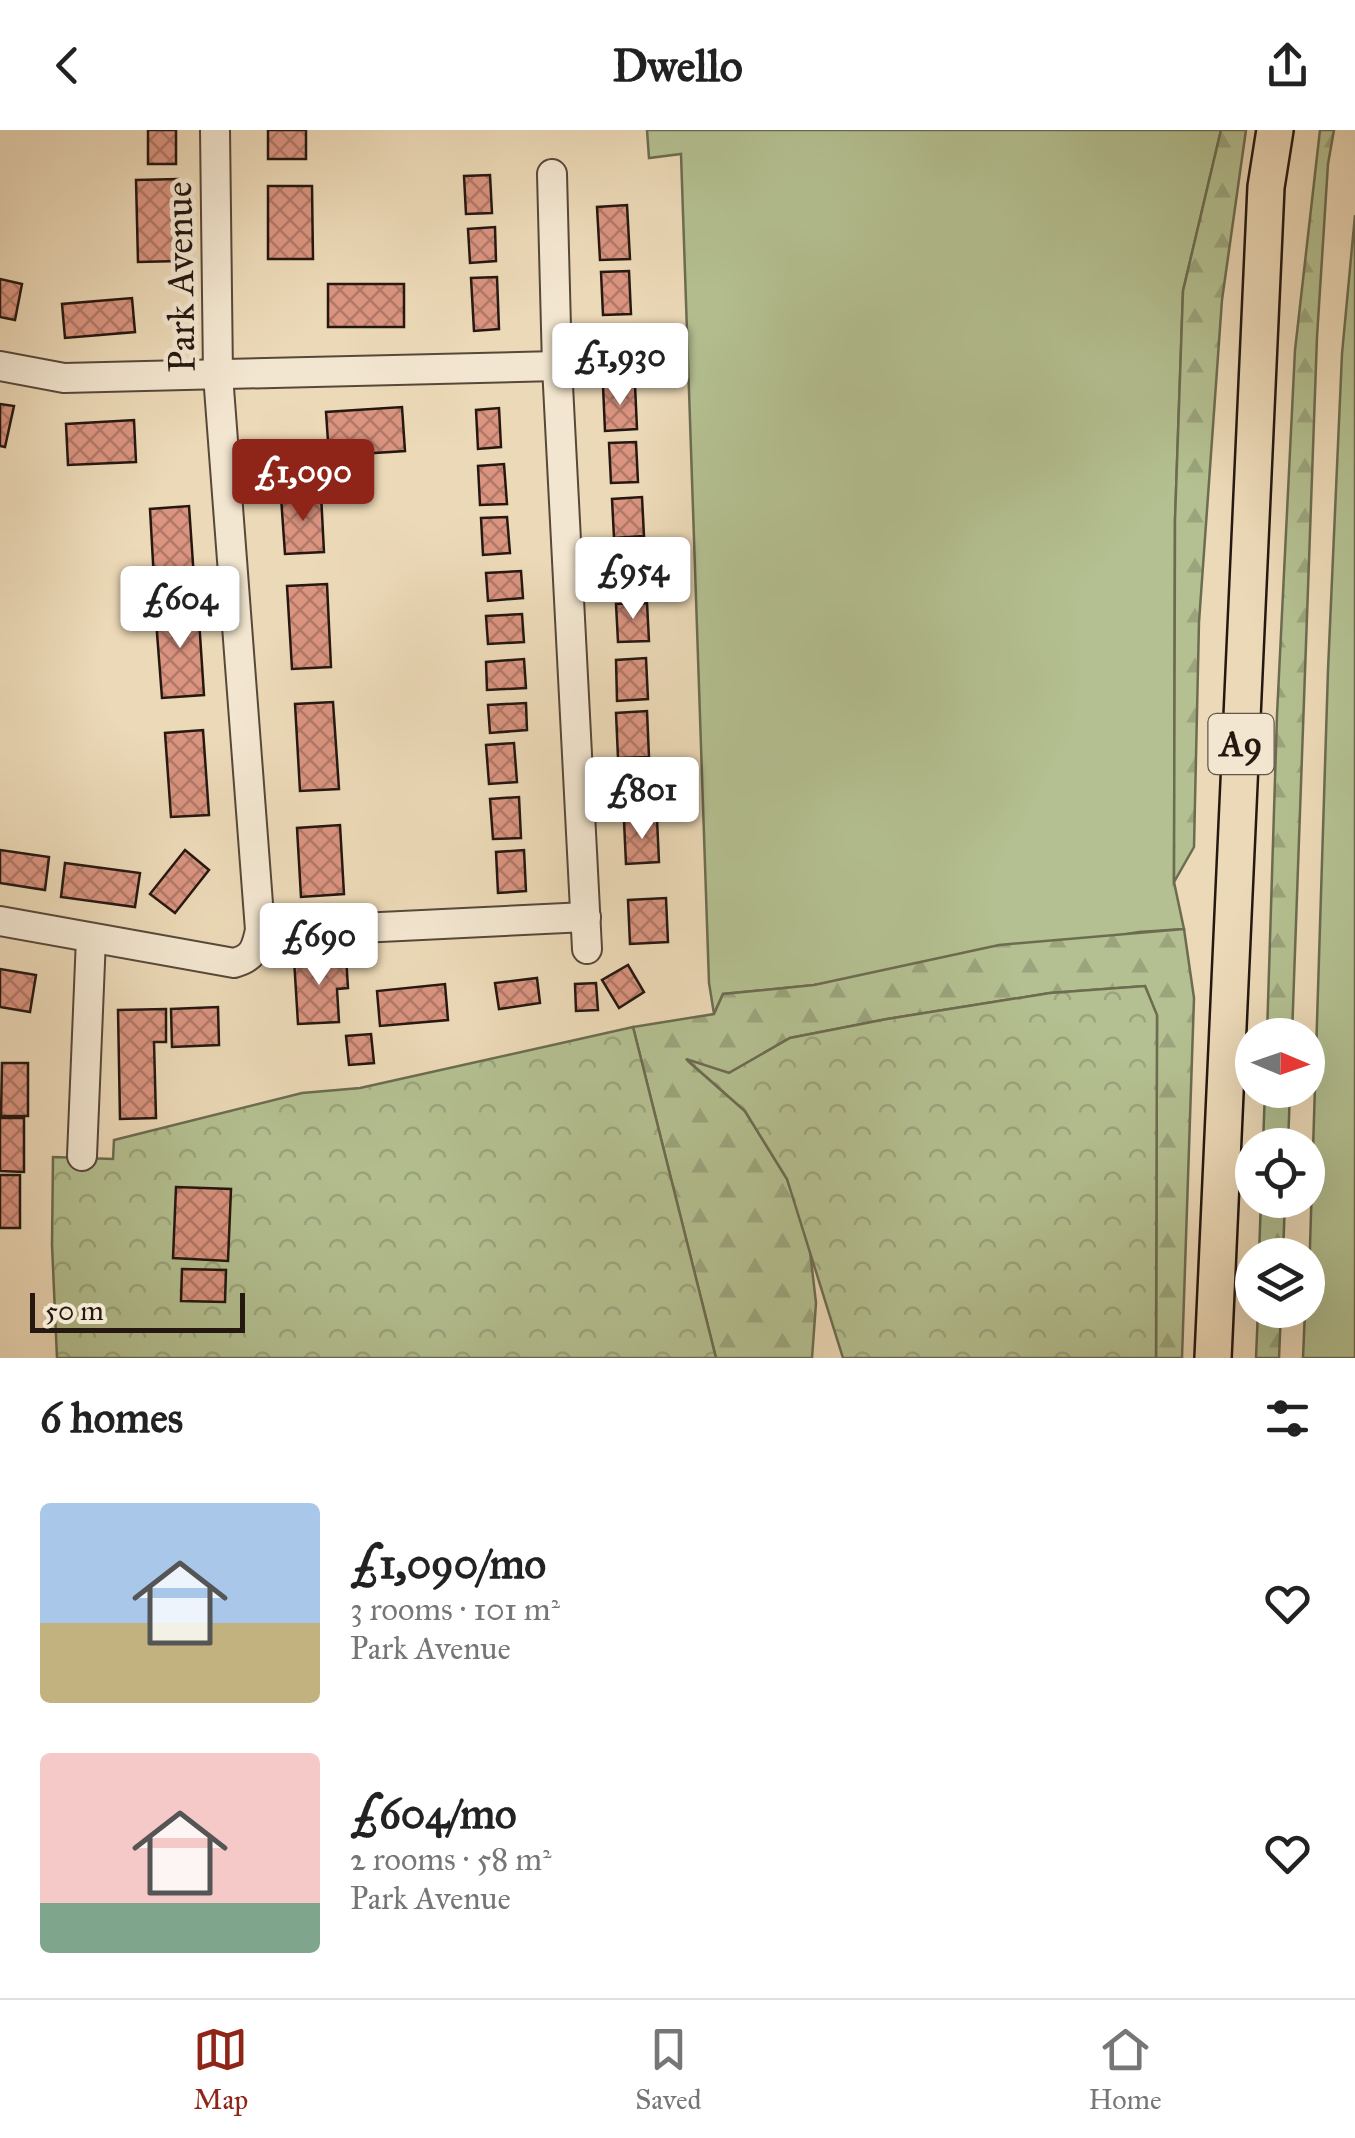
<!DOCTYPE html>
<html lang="en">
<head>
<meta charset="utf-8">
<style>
  :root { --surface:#fff; --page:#f2f2f2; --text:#222; --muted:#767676; --line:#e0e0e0; --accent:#8f2418 }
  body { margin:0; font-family:"IM FELL Great Primer",serif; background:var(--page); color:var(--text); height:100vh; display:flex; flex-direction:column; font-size:38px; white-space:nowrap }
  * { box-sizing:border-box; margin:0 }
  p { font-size:32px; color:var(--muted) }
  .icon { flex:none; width:55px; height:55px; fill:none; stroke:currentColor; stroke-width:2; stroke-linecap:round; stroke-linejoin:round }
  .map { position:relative; height:1228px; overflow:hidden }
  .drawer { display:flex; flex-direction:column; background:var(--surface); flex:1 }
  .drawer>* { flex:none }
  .needle { width:65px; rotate:92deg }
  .tools { position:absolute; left:1235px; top:888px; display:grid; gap:20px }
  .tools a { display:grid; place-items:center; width:90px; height:90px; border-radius:50%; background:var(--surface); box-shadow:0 10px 40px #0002; font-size:50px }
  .scale { position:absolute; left:30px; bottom:25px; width:215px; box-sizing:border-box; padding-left:10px; border:5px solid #251811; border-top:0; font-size:28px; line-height:35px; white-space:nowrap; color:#251811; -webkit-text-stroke:8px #f3e6d0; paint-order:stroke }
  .price { position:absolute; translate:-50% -85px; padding:0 22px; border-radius:10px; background:#fff; color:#222; font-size:32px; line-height:65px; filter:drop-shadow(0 2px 5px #0008) }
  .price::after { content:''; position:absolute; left:50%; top:60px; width:30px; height:22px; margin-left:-15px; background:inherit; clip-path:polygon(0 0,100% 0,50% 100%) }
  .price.on { background:var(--accent); color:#fff }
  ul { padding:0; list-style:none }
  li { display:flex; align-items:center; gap:30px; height:250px; padding:0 40px }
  li span { display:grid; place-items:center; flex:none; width:280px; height:200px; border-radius:10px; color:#555 }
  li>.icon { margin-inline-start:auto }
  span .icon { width:120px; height:120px; fill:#fffc; stroke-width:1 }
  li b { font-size:42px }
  h2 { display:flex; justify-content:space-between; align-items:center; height:120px; padding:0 40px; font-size:42px }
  header { display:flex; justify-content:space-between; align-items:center; height:130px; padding:0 40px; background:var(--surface); font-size:45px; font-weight:700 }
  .tab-bar { display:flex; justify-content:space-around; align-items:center; height:140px; border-top:2px solid var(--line); background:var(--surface); font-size:28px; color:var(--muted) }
  .tab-bar a { display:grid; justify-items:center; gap:5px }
  .tab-bar .on { color:var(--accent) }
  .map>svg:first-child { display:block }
</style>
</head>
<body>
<header><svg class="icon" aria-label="back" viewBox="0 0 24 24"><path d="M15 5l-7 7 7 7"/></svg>Dwello<svg class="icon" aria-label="share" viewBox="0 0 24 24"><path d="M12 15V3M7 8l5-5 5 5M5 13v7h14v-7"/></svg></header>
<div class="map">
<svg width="1355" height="1228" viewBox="0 0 1355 1228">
  <defs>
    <pattern id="forest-firs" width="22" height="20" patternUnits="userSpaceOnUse" patternTransform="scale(2.5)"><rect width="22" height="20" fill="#b4c091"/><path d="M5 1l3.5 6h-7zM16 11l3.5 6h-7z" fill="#9ba47c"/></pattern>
    <pattern id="park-crowns" width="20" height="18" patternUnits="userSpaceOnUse" patternTransform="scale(2.5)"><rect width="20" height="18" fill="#b4c091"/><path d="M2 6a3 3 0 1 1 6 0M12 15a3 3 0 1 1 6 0" fill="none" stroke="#9ba47c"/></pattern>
    <pattern id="building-cross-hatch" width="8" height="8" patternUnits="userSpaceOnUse" patternTransform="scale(2.5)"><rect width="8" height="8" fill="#da9480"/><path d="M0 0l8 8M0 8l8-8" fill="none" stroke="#b17867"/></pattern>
  </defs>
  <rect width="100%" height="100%" fill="#ecd9b7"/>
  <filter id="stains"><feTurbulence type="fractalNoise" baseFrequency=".002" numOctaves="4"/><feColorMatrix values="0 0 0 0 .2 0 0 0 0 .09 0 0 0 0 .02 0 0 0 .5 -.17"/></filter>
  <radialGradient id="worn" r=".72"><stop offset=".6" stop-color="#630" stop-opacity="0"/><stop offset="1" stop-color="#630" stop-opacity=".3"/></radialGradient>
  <g fill="#b4c091" stroke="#6c6c51" stroke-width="2.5">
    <path d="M647,0H1221L1183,161L1175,390L1174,752L1184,799L1139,802L814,855L723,864L714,884L709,853L681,24L649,28Z"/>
    <path d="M1355,85V1228H1303L1305,1180H1308L1328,540L1342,224Z"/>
  </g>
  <g fill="url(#forest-firs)" stroke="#6c6c51" stroke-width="2.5">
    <path d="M1221,0H1246L1222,170L1199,492L1194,717L1174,752L1175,390L1183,161Z"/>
    <path d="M1320,0H1334L1328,34L1317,207L1292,905H1267L1277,585L1295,220Z"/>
    <path d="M1184,799L1194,868L1182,1228H1156L1157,886L1145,856L1050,863L887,889L790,908L729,943L688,931L745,981L787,1049L809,1112L816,1173L812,1228H716L633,897L714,884L723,864L814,855L999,815Z"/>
    <path d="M1265,960H1290L1288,1015H1263Z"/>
    <path d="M1261,1070H1285L1283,1125H1259Z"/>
    <path d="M1258,1180H1281L1279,1228H1256Z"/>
  </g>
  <g fill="url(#park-crowns)" stroke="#6c6c51" stroke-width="2.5">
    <path d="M1145,856L1157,885L1156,1228H843L787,1049L745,981L686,929L729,943L790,908L887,889L1050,863Z"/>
    <path d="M633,897L716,1228H57L52,1115L53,1027L113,1029L114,1010L302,963L360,958Z"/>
  </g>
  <g fill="url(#building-cross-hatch)" stroke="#251811" stroke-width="2.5">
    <rect x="148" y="0" width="28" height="34"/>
    <rect x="268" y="0" width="38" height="29"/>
    <path d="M490,45L492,83L466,84L464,46Z"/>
    <path d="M178,49L180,131L138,132L136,50Z"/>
    <path d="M268,56H312L313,129H268Z"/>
    <path d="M627,75L630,129L600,130L597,77Z"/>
    <path d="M495,97L496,131L470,133L468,99Z"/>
    <path d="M629,141L631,184L603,185L601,142Z"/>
    <path d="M497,147L499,199L474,201L471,148Z"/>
    <path d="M0,149L22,154L15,190L0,187Z"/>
    <rect x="328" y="154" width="76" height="43"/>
    <path d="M132,168L135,202L65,208L62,174Z"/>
    <path d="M630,198L632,239L603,241L601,199Z"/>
    <path d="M635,255L637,299L605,301L603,256Z"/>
    <path d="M0,274L14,276L5,317L0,316Z"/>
    <path d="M402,277L405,321L329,326L326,282Z"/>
    <path d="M499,278L501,317L478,319L476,280Z"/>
    <path d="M134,290L136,332L68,335L66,294Z"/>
    <path d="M636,312L638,352L611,353L609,313Z"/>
    <path d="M504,334L507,374L480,375L478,336Z"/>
    <path d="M321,364L324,422L285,424L281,367Z"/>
    <path d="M642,367L644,406L614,408L612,369Z"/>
    <path d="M189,376L194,448L154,450L150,379Z"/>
    <path d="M507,387L510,423L483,425L481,388Z"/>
    <path d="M645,421L647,461L616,463L615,422Z"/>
    <path d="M521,441L523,468L488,471L486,443Z"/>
    <path d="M327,454L331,537L292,539L287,456Z"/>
    <path d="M647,473L649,511L618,512L616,474Z"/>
    <path d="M198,475L204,565L162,568L155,477Z"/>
    <path d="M522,484L524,512L488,514L486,486Z"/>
    <path d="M646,528L648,569L617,571L616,530Z"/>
    <path d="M524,529L526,558L487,560L486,532Z"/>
    <path d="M333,572L339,659L300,661L295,574Z"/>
    <path d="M526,573L527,600L490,603L488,575Z"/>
    <path d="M647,581L649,627L618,628L616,583Z"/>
    <path d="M203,600L209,685L171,687L165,603Z"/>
    <path d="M514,613L517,652L489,654L486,615Z"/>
    <path d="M652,640L654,677L625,679L623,642Z"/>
    <path d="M519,667L521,708L493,709L490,669Z"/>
    <path d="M657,689L659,732L626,734L624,691Z"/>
    <path d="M340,695L344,764L301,767L297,698Z"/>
    <path d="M0,720L49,727L45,760L0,753Z"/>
    <path d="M185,720L209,740L175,783L150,764Z"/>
    <path d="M524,720L526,761L498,763L496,722Z"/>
    <path d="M65,733L140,743L135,777L61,767Z"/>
    <path d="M666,768L668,812L630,814L628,770Z"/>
    <path d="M346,826L348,858L337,859L339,892L298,894L294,829Z"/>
    <path d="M628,835L644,862L619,878L602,850Z"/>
    <path d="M0,839L36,845L30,882L0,877Z"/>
    <path d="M537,848L540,873L499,879L495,853Z"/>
    <path d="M596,853L598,880L576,881L575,854Z"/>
    <path d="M445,854L448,890L380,896L377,861Z"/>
    <path d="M218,877L219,915L172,917L171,879Z"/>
    <path d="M166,879V912H154L156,988L120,989L118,880Z"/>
    <path d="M371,904L374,933L349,935L346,906Z"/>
    <path d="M2,933H28V986H1Z"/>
    <path d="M0,988H24V1042L0,1041Z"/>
    <rect x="0" y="1045" width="20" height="53"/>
    <path d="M176,1057L231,1059L228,1131L173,1128Z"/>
    <path d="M182,1139L226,1140L225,1172L181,1171Z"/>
  </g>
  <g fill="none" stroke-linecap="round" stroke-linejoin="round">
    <g stroke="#57483a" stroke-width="32">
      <g id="minor">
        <path d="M552,44L557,236L587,819"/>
        <path d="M0,236L64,248L557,236"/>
        <path d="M0,791L234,833C253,828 256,819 260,800L218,245L215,0"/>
        <path d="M360,798L586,787"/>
        <path d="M82,1026L91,808"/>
      </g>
    </g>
    <g stroke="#251811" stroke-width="40">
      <path id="major" d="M1213,1228L1266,57L1275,0"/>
    </g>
    <use href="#minor" stroke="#f3e6d0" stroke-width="28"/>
    <use href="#major" stroke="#ecd9b7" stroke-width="35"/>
  </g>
  <g text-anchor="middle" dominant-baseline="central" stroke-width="9" stroke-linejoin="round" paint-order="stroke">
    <rect fill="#f3e6d0" stroke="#63564a" stroke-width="2.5" x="1208.5" y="584" width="65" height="60" rx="8"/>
    <g font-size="35" font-weight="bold" fill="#251811">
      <text x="1241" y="614">A9</text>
    </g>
    <g font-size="38" fill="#251811" stroke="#f3e6d0">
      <text transform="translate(180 147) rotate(-91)">Park Avenue</text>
    </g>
  </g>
  <rect width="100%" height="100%" filter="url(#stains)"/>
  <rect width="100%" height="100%" fill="url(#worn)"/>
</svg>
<div class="tools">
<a><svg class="needle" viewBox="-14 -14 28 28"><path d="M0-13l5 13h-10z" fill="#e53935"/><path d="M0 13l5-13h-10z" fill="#767676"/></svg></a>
<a><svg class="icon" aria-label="locate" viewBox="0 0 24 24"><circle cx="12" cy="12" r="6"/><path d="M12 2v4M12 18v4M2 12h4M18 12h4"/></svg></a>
<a><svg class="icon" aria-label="layers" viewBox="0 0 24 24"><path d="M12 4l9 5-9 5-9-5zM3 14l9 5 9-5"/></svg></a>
</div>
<div class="scale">50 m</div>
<b class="price" style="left:620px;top:278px">£1,930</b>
<b class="price on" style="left:303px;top:394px">£1,090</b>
<b class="price" style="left:633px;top:492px">£954</b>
<b class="price" style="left:180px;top:521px">£604</b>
<b class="price" style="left:642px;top:712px">£801</b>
<b class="price" style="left:319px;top:858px">£690</b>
</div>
<section class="drawer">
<h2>6 homes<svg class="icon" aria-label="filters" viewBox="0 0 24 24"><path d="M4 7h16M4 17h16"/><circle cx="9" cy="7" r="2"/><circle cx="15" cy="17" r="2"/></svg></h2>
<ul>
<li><span style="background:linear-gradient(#a9c7e8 60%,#c2b280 0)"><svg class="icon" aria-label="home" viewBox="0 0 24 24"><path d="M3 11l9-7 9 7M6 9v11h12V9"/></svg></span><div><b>£1,090/mo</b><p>3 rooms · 101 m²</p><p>Park Avenue</p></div><svg class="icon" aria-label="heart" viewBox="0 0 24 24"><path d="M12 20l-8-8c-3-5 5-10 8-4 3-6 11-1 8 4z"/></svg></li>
<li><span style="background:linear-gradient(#f6c9c9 75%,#7fa58c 0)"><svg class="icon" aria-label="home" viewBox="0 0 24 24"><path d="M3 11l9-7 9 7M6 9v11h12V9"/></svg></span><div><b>£604/mo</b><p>2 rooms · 58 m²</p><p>Park Avenue</p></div><svg class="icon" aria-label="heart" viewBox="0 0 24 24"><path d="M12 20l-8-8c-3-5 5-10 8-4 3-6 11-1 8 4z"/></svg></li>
</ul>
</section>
<nav class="tab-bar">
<a class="on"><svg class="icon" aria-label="map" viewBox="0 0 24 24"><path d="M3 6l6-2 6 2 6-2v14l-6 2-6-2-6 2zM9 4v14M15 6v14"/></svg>Map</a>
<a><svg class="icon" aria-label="saved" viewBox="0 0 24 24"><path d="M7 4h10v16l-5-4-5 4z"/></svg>Saved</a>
<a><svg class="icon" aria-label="home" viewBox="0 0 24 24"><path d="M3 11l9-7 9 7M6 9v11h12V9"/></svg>Home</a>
</nav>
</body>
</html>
